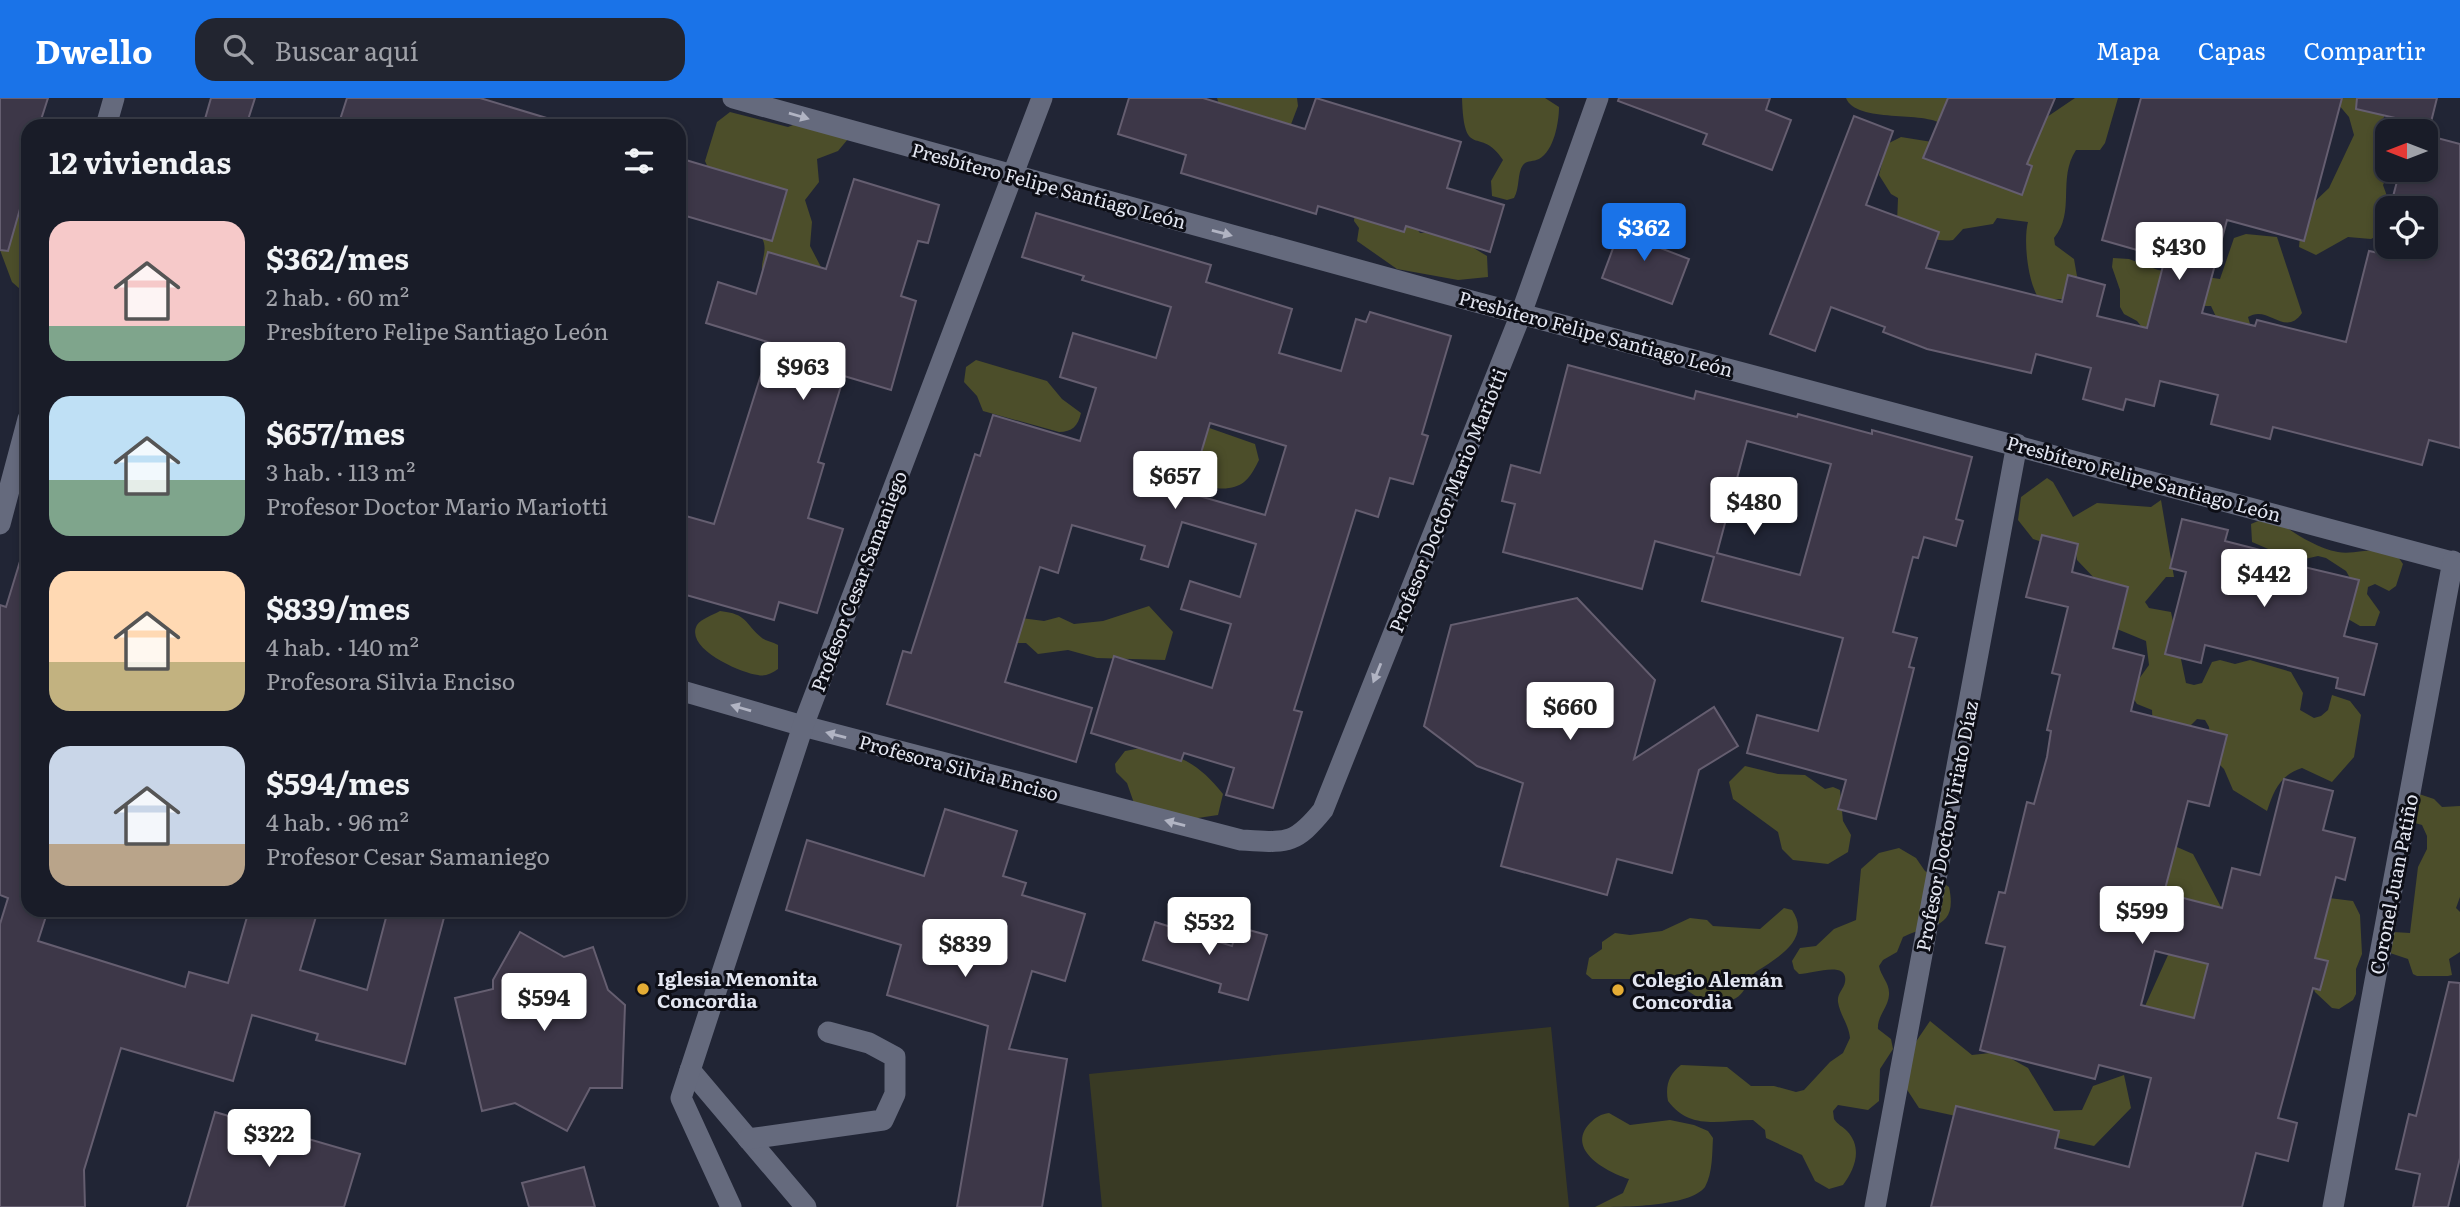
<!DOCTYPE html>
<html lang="es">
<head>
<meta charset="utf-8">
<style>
  :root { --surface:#191c28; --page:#222530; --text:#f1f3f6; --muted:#9fa1a8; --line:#373a45; --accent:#1a73e8 }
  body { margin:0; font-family:Literata,serif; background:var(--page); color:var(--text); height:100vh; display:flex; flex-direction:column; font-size:26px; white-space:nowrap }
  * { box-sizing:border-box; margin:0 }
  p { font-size:23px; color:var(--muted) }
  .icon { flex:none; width:38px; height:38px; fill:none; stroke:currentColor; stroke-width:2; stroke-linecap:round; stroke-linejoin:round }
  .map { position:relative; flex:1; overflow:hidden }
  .details { position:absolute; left:21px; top:21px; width:665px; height:798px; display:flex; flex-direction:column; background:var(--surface); border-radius:21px; box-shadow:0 4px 10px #0003,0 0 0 2px var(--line) }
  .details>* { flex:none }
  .needle { width:46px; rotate:270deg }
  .controls { position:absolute; left:2375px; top:21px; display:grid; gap:14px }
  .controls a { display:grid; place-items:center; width:63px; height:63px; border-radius:14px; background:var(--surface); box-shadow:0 4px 10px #0003,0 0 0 2px var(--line); font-size:35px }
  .price { position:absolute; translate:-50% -60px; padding:0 16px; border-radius:7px; background:#fff; color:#222; font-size:23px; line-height:46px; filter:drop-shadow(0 2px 4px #0008) }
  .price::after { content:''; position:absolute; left:50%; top:42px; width:21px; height:16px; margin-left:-10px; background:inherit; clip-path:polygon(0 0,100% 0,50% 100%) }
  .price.on { background:var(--accent); color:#fff }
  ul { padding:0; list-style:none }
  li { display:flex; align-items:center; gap:21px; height:175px; padding:0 28px }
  li span { display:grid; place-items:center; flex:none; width:196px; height:140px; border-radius:21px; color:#555 }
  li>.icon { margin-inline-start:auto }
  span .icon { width:84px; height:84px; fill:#fffc; stroke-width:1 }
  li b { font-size:30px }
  h2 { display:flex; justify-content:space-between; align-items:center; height:84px; padding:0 28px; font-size:30px }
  header { display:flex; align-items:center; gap:42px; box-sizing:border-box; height:98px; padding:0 35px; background:var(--accent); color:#fff }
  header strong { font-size:33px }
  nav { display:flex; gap:38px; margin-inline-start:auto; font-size:24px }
  .search { width:490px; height:63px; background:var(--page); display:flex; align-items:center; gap:18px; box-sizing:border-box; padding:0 24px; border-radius:21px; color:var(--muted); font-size:26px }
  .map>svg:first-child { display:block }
</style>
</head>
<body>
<header>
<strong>Dwello</strong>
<div class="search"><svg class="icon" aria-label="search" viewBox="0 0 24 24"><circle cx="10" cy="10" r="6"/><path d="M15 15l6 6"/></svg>Buscar aquí</div>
<nav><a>Mapa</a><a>Capas</a><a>Compartir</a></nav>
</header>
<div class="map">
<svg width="2460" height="1109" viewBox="0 0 2460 1109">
  <rect width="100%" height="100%" fill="#212535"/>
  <path fill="#393a24" d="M1551,929L1569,1109H1102L1089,976Z"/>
  <g fill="#4c4e2a">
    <path d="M1217,0H1297L1298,8L1290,29L1220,9Z"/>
    <path d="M1462,0H1545L1559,9C1559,24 1554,53 1539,61C1533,64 1527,62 1523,67C1517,75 1520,90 1514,100L1507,102L1492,98L1491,83L1503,62C1480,26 1464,65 1462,0Z"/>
    <path d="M1846,0H1966L2044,21L2075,0H2118L2105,45L2100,52H2076C2057,81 2076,114 2054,140L2055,147L2074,161L2078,184L2063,201L2040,202C2028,187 2023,143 2028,124L1997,120L1993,126L1963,131L1953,142C1932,145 1916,134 1897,125L1898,100L1891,96L1879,77L1887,46L1901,39L1932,44L1943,27C1925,12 1856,26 1846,0Z"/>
    <path d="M2338,0H2390L2383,22L2387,33V72H2390L2383,87L2388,101L2377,138L2371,141L2348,139L2316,157L2299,149L2301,127L2309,109L2329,90L2354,37L2349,19L2338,6Z"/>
    <path d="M730,14L788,29L806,22L848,41L838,53L817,61L819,84L805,102L812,124L810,148L821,169L817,185L765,182C756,166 770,155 762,140C748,112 717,93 705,63L717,24Z"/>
    <path d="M24,93L28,94V198L12,184L0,152Z"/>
    <path d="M1355,112L1417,131L1420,135L1447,134L1487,158L1488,179L1458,182L1397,171L1357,143L1359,130L1354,123Z"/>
    <path d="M2246,136L2277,139L2302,215C2285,240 2268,206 2248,219L2250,226L2257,230L2218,223L2211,208H2203L2157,248L2137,223L2124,216L2120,209V192L2112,169L2113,160L2129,161L2158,172L2220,181L2234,140Z"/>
    <path d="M976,262L1047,283L1062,301L1081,315C1078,328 1072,334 1059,334L983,313L977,298L964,284L966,269Z"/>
    <path d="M1178,319L1255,346L1259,362C1252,376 1246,388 1229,390C1190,396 1185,348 1178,319Z"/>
    <path d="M2047,380L2053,384L2073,419L2097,405L2151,409L2161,402L2174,479H2166L2145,504L2149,510L2171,514L2186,585L2194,587L2202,585L2212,564L2220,562L2235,566L2250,562L2291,574L2303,595L2300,612L2314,620L2321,618L2328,612L2332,597L2350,603L2361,617L2354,659L2332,684L2302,670C2280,677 2274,692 2267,713L2233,692L2224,671L2212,659L2209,629L2205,622L2197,621L2186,632L2153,636L2152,612L2137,606L2133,600L2136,585L2149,567L2146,543L2117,531L2098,484L2077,462L2076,455L2033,441L2018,422L2021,399Z"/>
    <path d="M2270,418C2290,432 2313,449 2338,454C2360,458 2389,441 2403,466L2396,488L2389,493L2375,486L2368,489L2367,496L2380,514L2375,528H2360L2348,521L2350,480L2346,473L2326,460L2318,458L2296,463L2252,444L2251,426Z"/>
    <path d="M1149,508L1173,534L1165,562L1097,560L1068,552L1038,556L1026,545H989L1021,520L1044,523L1059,519L1074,526L1103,523Z"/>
    <path d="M720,513C748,516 744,525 762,540C766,543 773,544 778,547V571C772,575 765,579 758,577C742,575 684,551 697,527C701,521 713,517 720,513Z"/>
    <path d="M1141,650C1180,656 1198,665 1223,696L1218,717L1191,721L1135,708L1127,685L1116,674L1115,666L1125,653Z"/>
    <path d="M1745,668L1778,676L1805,677L1825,691L1833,689L1840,692L1843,723L1851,737L1848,754L1828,766L1793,762L1782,751L1778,734L1733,701L1729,684Z"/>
    <path d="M2419,696L2434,701L2442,709L2460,708V799L2456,810L2460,814V854L2449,861L2452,877L2448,878H2417L2413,876L2408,861L2390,855L2393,834L2410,835L2418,769L2427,751V738L2422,727L2415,725Z"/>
    <path d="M2170,746L2193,756L2222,811L2211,914L2173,927L2145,908L2173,846L2154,778Z"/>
    <path d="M1899,750L1916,760L1925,773L1949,789C1959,834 1926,826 1903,839L1897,854L1883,862L1879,868C1881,879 1890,885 1889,897C1888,910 1877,918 1878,931L1891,941L1893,951L1880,971L1879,1003L1868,1012L1838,1007L1833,1013L1834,1021C1838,1027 1842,1028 1847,1033C1863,1050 1855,1071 1843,1087L1829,1091L1815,1083L1802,1057L1766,1040L1765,1032L1753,1022C1721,1022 1690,1033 1668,1003C1665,988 1669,976 1681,967L1727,969L1751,988H1774L1796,994L1804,992L1830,964L1843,955L1850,940C1849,927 1840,917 1838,904C1837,895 1844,891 1845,884C1849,861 1809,877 1799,876L1794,871L1792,863L1800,850L1816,848L1834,831L1856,822L1861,771L1879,755Z"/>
    <path d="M2329,800L2353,803L2360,817L2362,856L2356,871V896L2353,902L2339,911L2332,910L2315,894L2312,886L2317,852L2313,837Z"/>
    <path d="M1784,810L1792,812C1812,841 1777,860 1757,873C1744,881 1749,905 1717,904C1695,904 1687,888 1669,882L1646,888L1631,881H1592L1586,876L1589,860L1602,851V844L1615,835L1630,837L1662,833L1690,820L1707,822L1713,828L1760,831Z"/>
    <path d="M1930,923L1972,957L1999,954L2028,970L2054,1013L2082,1012L2093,988L2124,977L2131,1010L2094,1048L1919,1010L1904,987L1915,945Z"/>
    <path d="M1609,1015L1630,1027L1670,1022L1694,1027L1708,1033L1713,1040C1712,1055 1713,1074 1705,1089C1690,1109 1622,1109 1595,1109L1623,1095L1629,1081C1609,1075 1564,1052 1590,1025C1596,1019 1601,1016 1609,1015Z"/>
  </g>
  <g fill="#3d3748" stroke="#655e70" stroke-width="2" fill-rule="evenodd">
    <path d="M0,0H48L39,28H28V83L8,153L0,152Z"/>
    <path d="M211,0H255L246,28H203Z"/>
    <path d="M347,0H480L550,21L549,28H338Z"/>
    <path d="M1129,0H1203L1305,31L1316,0L1461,44L1447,90L1504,107L1490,154L1406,128L1404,134L1318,108L1316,116L1181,75L1186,57L1118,36Z"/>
    <path d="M1619,0H1770L1766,12L1791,22L1772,72L1703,46L1707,36L1618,3Z"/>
    <path d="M1948,0H2055L2027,66L2032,68L2022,97L1923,60Z"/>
    <path d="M2141,0H2342L2304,143L2227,122L2202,215L2255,228L2257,222L2346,244L2369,153L2379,155L2387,123V149H2426V110H2390L2400,72H2426V37L2460,46V350L2429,342L2422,367L2273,329L2270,341L2211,326L2218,297L2160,283L2154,308L2126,301L2123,312L2083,301L2091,270L2036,256L2031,275L1927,251L1883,234L1885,229L1831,209L1815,253L1770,236L1854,18L1893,33L1866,107L1939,134L1926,170L2062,204L2068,177L2105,187L2097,218L2147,230L2165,160L2102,142Z"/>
    <path d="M2357,0H2437L2430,28L2356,11Z"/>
    <path d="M679,60L787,92L772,143L679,116Z"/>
    <path d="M854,81L939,107L928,145L918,143L901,198L916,203L891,292L844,278L818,364L824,366L808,420L843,431L817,515L779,504L774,522L679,495V416L714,426L771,245L706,225L718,184L756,196L768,154L826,171Z"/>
    <path d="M1036,115L1211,167L1206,184L1292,211L1279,255L1341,273L1356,221L1366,224L1370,214L1451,238L1422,336L1428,338L1413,386L1390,380L1378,419L1356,412L1294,612L1302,614L1273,710L1226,697L1234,670L1184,655L1181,663L1091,635L1114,558L1212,590L1231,526L1181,511L1190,483L1240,499L1256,446L1182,424L1168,469L1141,461L1145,448L1072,427L1058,475L1040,469L1005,584L1092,610L1076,664L887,606L903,553L911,555L975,356L980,358L993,317L1080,343L1096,290L1060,279L1073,235L1156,260L1171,209L1082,182L1084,178L1022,159ZM1210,325L1286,348L1265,417L1189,395Z"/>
    <path d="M1625,118L1653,128L1647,145L1689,161L1672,206L1602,180Z"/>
    <path d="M1568,267L1694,301L1696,293L1797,319L1798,316L1872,336V332L1972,359L1956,421L1963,423L1956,448L1924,439L1918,460L1913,459L1893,534L1917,540L1909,569L1914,570L1876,721L1838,711L1846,682L1747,655L1757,617L1818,633L1843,540L1702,503L1714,459L1655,443L1642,491L1503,454L1515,406L1502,403L1511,367L1540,375ZM1747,343L1831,366L1800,477L1717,455Z"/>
    <path d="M2182,421L2228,432L2225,443L2288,459L2287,465L2359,482L2344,538L2377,546L2364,597L2336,590L2338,580L2205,547L2201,565L2165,556L2186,474L2170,470Z"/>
    <path d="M2042,437L2078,446L2072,474L2128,489L2113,550L2144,558L2131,613L2227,637L2209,708L2188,703L2164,795L2222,810L2232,770L2260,777L2284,681L2333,693L2323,732L2355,740L2345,782L2336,779L2315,860L2328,863L2320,892L2313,890L2278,1020L2297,1025L2288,1063L2256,1055L2242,1109H1931L1956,1008L2059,1033L2055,1050L2129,1069L2151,980L2099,967L2095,981L1980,952L2005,849L1986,845L1999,794L2005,795L2027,704L2034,706L2047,659L2051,633L2047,632L2060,577L2052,575L2068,509L2026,499ZM2155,853L2208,866L2194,920L2141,907Z"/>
    <path d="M21,460L28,461V812H48L38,843L185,889L189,874L228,885L249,812H318L300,872L367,892L388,812H446L405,966L316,942L318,936L252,917L233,983L121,950L84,1072L85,1109H0V826L8,800L0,797V507L6,509Z"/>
    <path d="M1577,500L1655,582L1634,661L1714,609L1738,648L1699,672L1672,775L1617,761L1607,797L1501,768L1523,685L1477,668L1424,628L1451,527Z"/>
    <path d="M945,711L1017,733L1003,778L1026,785L1022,797L1085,816L1065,883L1032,873L1009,951L1067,961L1042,1109H957L988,928L887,897L901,847L786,812L807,742L924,778Z"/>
    <path d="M1155,824L1232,848L1238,829L1267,837L1248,902L1219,894L1221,886L1143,862Z"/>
    <path d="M520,834L564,859L593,849L608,892L625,907L622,990H590L567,1033L515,1005L482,1013L455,900L493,891V882Z"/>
    <path d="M2449,884L2460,885V1060L2448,1109H2413L2420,1076L2396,1071L2409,1016L2416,1018Z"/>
    <path d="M215,1014L360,1056L344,1109H187Z"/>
    <path d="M584,1069L595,1109H529L522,1085Z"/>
  </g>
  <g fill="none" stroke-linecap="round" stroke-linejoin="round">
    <g stroke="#656a7d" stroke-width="21">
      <path d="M733,0L1472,203L2460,466"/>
      <path d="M106,28L114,0"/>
      <path d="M0,426L28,321"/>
      <path d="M679,592L803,628L1241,742C1285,744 1293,749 1323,712L1521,216L1598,0"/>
      <path d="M690,972L806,1109"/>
      <path d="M748,1041L883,1022L895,996V959L869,945L828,934"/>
      <path d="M731,1109L681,1000L803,628L1042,0"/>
      <path d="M1875,1109L2017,346"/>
      <path d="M2333,1109L2453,463"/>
    </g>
  </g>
  <defs><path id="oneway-solid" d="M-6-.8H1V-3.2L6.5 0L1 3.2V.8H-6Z" transform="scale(1.75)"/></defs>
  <g fill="#b1b4c3">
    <use href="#oneway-solid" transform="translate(799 18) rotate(16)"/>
    <use href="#oneway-solid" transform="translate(1222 135) rotate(15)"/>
    <use href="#oneway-solid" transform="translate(1377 575) rotate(112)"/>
    <use href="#oneway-solid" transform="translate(741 610) rotate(-164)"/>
    <use href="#oneway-solid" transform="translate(836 637) rotate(-165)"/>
    <use href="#oneway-solid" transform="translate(1175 725) rotate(-165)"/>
  </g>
  <g fill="#e5ad35" stroke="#0d0e16" stroke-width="2.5">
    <circle cx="643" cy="891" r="7"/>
    <circle cx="1618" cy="892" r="7"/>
  </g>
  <g text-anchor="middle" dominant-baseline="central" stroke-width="6" stroke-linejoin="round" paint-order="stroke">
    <g font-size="19" fill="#e3e6f1" stroke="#0d0e16">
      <text transform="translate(1049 87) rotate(15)">Presbítero Felipe Santiago León</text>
      <text transform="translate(1596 235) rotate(15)">Presbítero Felipe Santiago León</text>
      <text transform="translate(2144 380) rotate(15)">Presbítero Felipe Santiago León</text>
      <text transform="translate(1447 402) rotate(-68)">Profesor Doctor Mario Mariotti</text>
      <text transform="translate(858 483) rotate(-69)">Profesor Cesar Samaniego</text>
      <text transform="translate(959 669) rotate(15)">Profesora Silvia Enciso</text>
      <text transform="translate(1946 728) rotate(-79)">Profesor Doctor Viriato Díaz</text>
      <text transform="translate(2393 786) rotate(-79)">Coronel Juan Patiño</text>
    </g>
    <g font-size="19" font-weight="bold" fill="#e3e6f1" stroke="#0d0e16" text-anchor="start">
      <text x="657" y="880">Iglesia Menonita<tspan x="657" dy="22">Concordia</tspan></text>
      <text x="1632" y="881">Colegio Alemán<tspan x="1632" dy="22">Concordia</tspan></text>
    </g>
  </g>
</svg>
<div class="controls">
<a><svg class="needle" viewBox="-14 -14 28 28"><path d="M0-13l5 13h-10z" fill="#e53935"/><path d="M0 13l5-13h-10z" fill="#9fa1a8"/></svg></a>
<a><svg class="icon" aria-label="locate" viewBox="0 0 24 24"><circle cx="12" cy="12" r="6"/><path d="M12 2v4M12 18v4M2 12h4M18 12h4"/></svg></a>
</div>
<b class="price on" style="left:1644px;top:165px">$362</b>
<b class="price" style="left:2179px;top:184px">$430</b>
<b class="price" style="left:803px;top:304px">$963</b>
<b class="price" style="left:1175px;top:413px">$657</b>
<b class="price" style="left:1754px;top:439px">$480</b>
<b class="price" style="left:2264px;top:511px">$442</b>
<b class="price" style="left:1570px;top:644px">$660</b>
<b class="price" style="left:2142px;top:848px">$599</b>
<b class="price" style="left:1209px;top:859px">$532</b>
<b class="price" style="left:965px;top:881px">$839</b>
<b class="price" style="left:544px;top:935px">$594</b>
<b class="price" style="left:269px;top:1071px">$322</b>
<section class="details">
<h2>12 viviendas<svg class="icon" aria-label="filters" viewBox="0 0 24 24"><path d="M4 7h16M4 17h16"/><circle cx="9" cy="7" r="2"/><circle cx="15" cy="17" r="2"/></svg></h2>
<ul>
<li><span style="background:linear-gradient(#f6c9c9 75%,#7fa58c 0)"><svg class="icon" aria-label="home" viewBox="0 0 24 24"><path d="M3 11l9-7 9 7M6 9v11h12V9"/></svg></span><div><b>$362/mes</b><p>2 hab. · 60 m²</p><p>Presbítero Felipe Santiago León</p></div></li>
<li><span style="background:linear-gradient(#bfe0f5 60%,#7fa58c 0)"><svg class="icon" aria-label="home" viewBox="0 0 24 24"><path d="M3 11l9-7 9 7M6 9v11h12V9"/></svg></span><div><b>$657/mes</b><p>3 hab. · 113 m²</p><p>Profesor Doctor Mario Mariotti</p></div></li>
<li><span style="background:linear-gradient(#ffd9b3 65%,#c2b280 0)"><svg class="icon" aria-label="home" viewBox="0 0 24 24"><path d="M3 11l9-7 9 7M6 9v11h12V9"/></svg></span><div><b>$839/mes</b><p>4 hab. · 140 m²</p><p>Profesora Silvia Enciso</p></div></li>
<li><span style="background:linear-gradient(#c9d6e8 70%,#b9a48a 0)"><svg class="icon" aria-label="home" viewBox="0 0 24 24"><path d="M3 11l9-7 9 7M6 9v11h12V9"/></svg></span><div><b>$594/mes</b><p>4 hab. · 96 m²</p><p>Profesor Cesar Samaniego</p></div></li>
</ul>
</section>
</div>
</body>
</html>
